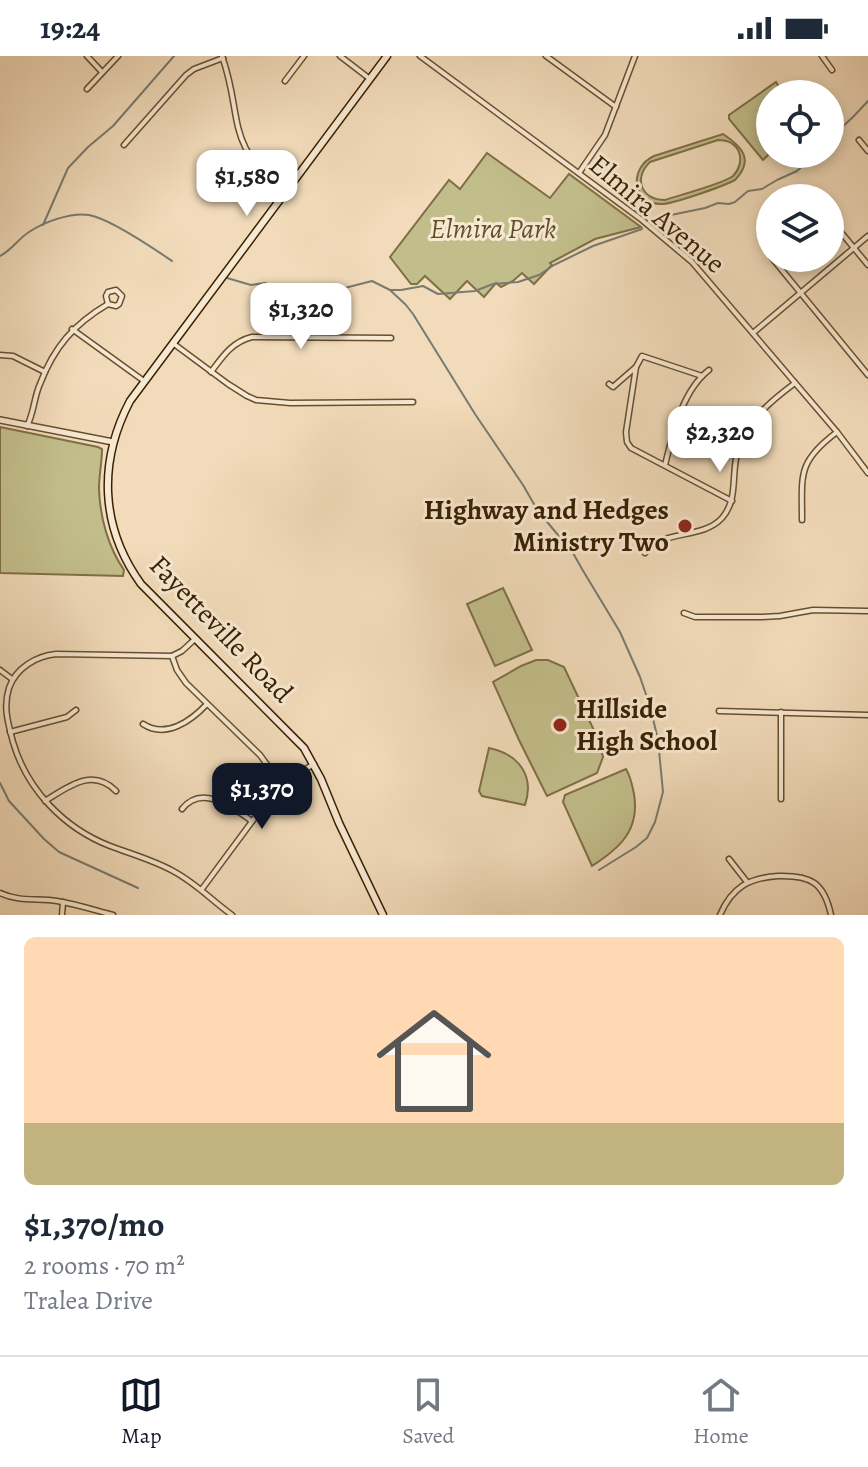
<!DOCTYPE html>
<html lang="en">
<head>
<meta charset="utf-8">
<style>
  :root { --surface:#fff; --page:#f6f6f7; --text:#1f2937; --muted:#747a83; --line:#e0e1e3; --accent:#111827 }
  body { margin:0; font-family:Alegreya,serif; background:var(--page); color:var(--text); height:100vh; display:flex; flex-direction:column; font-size:30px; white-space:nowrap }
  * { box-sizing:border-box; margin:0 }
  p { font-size:26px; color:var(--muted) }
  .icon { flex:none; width:44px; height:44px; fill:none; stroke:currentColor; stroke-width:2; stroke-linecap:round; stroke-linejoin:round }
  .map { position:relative; height:859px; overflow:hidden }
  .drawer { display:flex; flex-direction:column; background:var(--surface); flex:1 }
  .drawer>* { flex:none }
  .tools { position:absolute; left:756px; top:24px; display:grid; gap:16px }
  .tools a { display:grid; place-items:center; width:88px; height:88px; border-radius:50%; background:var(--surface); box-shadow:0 4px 12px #0003; font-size:40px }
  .price { position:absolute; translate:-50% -68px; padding:0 18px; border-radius:16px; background:#fff; color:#222; font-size:26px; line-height:52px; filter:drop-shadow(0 2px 4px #0008) }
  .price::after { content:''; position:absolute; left:50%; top:48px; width:24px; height:18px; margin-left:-12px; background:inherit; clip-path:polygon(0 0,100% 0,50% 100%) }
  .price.current { background:var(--accent); color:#fff }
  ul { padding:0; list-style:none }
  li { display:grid; align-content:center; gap:16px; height:424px; padding:0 24px }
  li span { display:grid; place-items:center; height:248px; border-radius:12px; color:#555 }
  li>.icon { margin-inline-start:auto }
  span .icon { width:144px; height:144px; fill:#fffc; stroke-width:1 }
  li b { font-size:34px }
  .status { display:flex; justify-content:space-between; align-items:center; height:56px; padding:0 40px; background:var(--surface); direction:ltr }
  .status svg { height:22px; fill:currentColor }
  .menu { display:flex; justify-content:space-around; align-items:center; height:112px; border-top:2px solid var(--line); background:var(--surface); font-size:22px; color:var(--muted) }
  .menu a { display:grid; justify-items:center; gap:4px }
  .menu .current { color:var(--accent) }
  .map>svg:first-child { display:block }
</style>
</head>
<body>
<div class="status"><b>19:24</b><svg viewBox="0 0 49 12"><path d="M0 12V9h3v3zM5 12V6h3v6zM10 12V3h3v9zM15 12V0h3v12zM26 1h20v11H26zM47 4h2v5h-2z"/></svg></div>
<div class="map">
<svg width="868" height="859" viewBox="0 0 868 859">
  <rect width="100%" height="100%" fill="#f2dbba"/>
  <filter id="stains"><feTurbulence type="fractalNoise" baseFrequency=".0025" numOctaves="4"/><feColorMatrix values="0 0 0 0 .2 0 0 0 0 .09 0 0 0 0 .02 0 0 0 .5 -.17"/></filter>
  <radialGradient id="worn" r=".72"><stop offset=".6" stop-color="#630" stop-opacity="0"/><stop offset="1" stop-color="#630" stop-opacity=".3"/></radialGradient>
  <g fill="#c2be8b" stroke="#7e6f46" stroke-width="2" fill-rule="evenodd">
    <path d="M776,26L783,38H770V97L763,104L729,63V59Z"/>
    <path d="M723,78C741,90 755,103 735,124C724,130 673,148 662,148C632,149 628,112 654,100ZM718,84C727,84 735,87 739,96C742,105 739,114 733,120C723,128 679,139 665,144C641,144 633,122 650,106Z"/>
    <path d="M487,97L550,142L569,118L641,171L595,183L550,207L552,209L534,228L522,217L513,225L501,231L496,227L484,241L467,225L450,243L425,220L417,228H411L390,201L449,124L460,133Z"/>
    <path d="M0,371L98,391L102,393C102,406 99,419 99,433C100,461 108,491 124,514L123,520L0,517Z"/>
    <path d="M503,532L532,594L495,610L467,548Z"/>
    <path d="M536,604H548L564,611L600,687L603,701L597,717L547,740L519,684L493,626L521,610Z"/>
    <path d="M489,692C518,698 535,719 525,749L482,740L479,735Z"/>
    <path d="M626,713C631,721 632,729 634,738C640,774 620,792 592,810L563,746L565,739Z"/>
  </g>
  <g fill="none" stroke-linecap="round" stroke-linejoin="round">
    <g stroke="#777b70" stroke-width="2">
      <path d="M830,82L853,61L868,45"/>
      <path d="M654,166L671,159L705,152L718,147L729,148L735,146L748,135L762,133L777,124L797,115L816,98"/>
      <path d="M43,169L68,112L88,91L113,70L174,0"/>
      <path d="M0,200C12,194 18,183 29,176C44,166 71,156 89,159C111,163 153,192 172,205"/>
      <path d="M227,222L251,229L265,227L277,233L297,229L310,230L318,235H333L372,225L390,234H401L423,230L438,238L475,235L493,228L518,226L539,219L554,209L593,190L642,173"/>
      <path d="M390,234L406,249L413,258L475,358L523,429L538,455L573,497L582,513L620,576L640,621L650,650L658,684L663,736L655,766L647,782L636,791L599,814"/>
      <path d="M0,727L9,745L44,783L59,796L138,832"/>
    </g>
    <g stroke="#674f2e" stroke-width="7">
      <g id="minor">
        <path d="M87,0L102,16"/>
        <path d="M222,0C244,62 223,89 286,135"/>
        <path d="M340,0L370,23"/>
        <path d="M420,0L642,164L692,206L837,376L868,417"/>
        <path d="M546,0L616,51"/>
        <path d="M822,0L832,14"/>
        <path d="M285,25L304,0"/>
        <path d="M87,33L118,0"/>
        <path d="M859,84L868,95"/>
        <path d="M124,89L186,19L194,13L223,2"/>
        <path d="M579,117L605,79L635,0"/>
        <path d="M807,134L813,142"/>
        <path d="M830,163L868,209"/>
        <path d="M772,202L868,319"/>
        <path d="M72,273L144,325"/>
        <path d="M753,277L868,180"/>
        <path d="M174,288L228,328L247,340L256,344L290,347L413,346"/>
        <path d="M0,299L13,300L45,316"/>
        <path d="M636,311L642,300L702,320"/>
        <path d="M211,316C223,300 232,286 252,281L391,282"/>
        <path d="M609,328L613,331L636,311L626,376L627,386L631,392L732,445"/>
        <path d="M27,370C34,357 34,341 40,328C54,291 74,268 108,248L116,250L119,248L122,240L116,234L108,236L106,240L108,248"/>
        <path d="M665,409C673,377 682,335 709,314"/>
        <path d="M802,464C802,419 797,406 837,376"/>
        <path d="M645,497C661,473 702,484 722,462C737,445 732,424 736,403C743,368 768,347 795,327"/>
        <path d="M684,557L695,561H762L780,560L813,554L868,555"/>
        <path d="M195,583L182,595L172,600L56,598C36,600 16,612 9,632C3,651 8,667 13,686C27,734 64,772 110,790C131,798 153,804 173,815C196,827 211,844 232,859"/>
        <path d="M172,600L177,614L186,627L260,699L282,729"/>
        <path d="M0,614L12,623"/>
        <path d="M719,655L868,659"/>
        <path d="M781,656V743"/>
        <path d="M143,668C166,683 191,665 207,648"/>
        <path d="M10,676L67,661L76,654"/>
        <path d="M45,745C68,731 92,711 116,735"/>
        <path d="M182,753C202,727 233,752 252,765"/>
        <path d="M729,803L747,826"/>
        <path d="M202,833L271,740L289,723L314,708"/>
        <path d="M0,837C19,846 37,842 57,845C76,848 94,854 113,859"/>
        <path d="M62,859L63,846"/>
        <path d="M720,859C732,831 749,822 778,820C810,819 824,826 831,859"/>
      </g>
    </g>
    <g stroke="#674f2e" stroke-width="8">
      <path id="tertiary" d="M0,364L113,386"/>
    </g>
    <g stroke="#392000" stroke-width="9">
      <path id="secondary" d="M383,859L339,767L321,723L304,692L141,528C100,471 98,406 130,345L387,0"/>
    </g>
    <use href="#minor" stroke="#f7e8d2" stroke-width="4"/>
    <use href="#tertiary" stroke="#f7e8d2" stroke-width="5"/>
    <use href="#secondary" stroke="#f7e8d2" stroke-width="6"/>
  </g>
  <g fill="#8f2418" stroke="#f7e8d2" stroke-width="3">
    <circle cx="685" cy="470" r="8"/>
    <circle cx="560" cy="669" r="8"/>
  </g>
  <g text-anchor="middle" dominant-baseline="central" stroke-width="6" stroke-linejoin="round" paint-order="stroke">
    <g font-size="28" fill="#392000" stroke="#f7e8d2">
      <text transform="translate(657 158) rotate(40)">Elmira Avenue</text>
      <text transform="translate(221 573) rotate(46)">Fayetteville Road</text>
    </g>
    <g font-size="28" font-style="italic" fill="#624f2a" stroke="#f7e8d2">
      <text x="493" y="173">Elmira Park</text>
    </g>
    <g font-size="28" font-weight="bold" fill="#392000" stroke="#f7e8d2" text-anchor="end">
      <text x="669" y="454">Highway and Hedges<tspan x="669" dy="32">Ministry Two</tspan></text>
      <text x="576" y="653" text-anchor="start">Hillside<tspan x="576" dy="32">High School</tspan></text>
    </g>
  </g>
  <rect width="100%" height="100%" filter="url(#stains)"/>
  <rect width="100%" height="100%" fill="url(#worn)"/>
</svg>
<div class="tools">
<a><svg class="icon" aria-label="locate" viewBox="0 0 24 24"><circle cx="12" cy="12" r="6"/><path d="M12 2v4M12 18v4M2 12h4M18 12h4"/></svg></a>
<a><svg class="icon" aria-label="layers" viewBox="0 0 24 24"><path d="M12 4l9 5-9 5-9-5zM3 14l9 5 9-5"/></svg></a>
</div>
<b class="price" style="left:247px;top:162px">$1,580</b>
<b class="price" style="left:301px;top:295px">$1,320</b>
<b class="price" style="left:720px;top:418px">$2,320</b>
<b class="price current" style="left:262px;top:775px">$1,370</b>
</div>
<section class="drawer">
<ul>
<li><span style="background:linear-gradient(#ffd9b3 75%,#c2b280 0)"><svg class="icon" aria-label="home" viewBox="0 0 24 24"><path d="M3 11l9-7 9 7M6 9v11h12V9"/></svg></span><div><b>$1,370/mo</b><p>2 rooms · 70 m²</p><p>Tralea Drive</p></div></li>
</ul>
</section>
<nav class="menu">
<a class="current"><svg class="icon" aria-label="map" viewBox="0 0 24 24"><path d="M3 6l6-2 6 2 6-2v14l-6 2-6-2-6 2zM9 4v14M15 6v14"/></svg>Map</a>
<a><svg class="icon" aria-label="saved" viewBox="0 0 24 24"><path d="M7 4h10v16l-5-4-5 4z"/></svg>Saved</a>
<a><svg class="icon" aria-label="home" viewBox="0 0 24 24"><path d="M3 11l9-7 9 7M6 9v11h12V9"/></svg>Home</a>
</nav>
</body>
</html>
